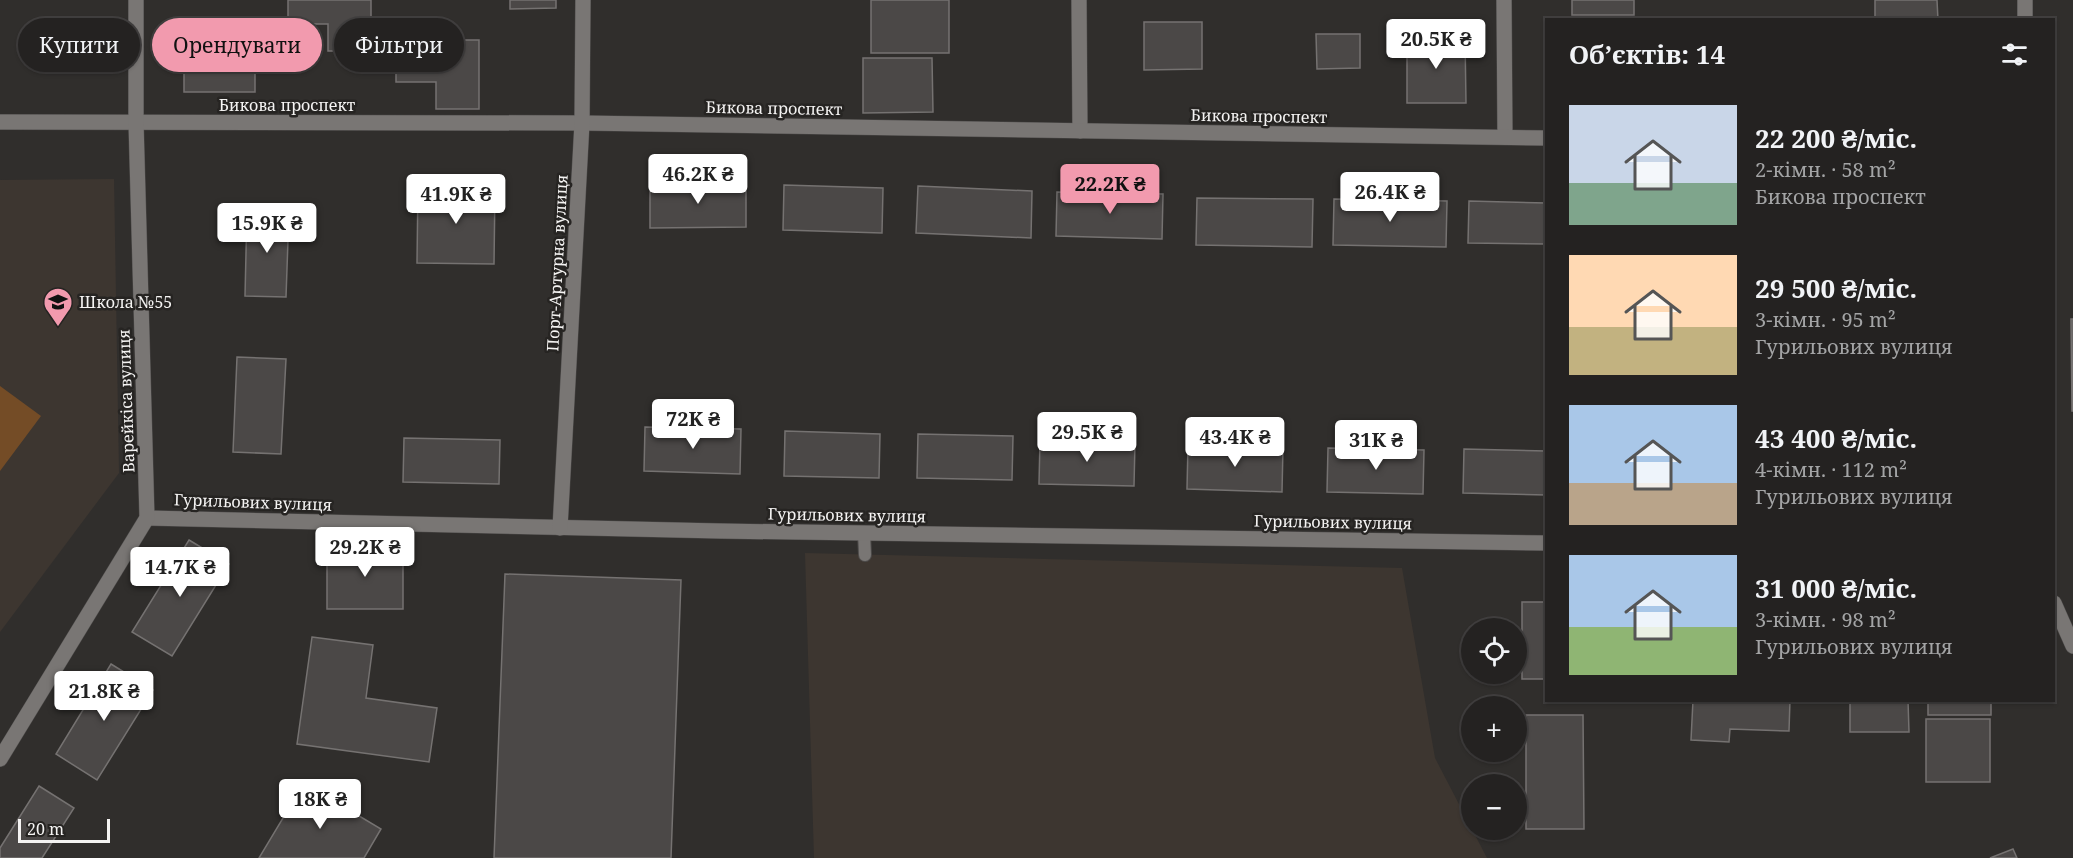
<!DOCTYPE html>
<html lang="uk">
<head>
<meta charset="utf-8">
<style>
  :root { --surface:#242221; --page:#2c2a2a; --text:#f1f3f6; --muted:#a3a4a5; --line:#413f3f; --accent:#f29aae }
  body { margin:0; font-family:"Noto Serif",serif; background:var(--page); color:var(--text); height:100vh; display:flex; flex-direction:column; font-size:22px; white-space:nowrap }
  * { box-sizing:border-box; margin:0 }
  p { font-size:20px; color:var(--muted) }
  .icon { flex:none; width:33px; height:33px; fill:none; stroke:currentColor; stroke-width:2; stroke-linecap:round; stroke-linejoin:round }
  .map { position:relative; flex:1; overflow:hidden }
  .sheet { position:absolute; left:1545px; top:18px; width:510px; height:684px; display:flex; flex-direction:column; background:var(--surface); border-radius:0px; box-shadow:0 2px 4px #0004,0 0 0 2px var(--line) }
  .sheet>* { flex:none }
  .guide { position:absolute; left:18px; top:18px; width:570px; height:54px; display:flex; gap:12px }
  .buttons { position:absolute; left:1461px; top:618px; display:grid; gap:12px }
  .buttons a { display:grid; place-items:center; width:66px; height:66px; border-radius:50%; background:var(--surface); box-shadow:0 2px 4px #0004,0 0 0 2px var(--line); font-size:30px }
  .scale { position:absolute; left:18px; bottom:15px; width:92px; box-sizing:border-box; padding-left:6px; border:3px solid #f4f3f2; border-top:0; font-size:16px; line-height:21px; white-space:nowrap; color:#f4f3f2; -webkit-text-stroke:4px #262422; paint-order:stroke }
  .price { position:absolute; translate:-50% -51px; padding:0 14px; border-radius:6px; background:#fff; color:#222; font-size:20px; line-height:39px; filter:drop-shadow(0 2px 3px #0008) }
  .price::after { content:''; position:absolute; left:50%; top:36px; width:18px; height:14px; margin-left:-9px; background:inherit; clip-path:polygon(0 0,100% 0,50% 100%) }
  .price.active { background:var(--accent); color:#111 }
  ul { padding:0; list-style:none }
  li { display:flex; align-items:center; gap:18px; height:150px; padding:0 24px }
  li span { display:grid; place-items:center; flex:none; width:168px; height:120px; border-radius:0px; color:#555 }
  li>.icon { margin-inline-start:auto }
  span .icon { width:72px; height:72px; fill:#fffc; stroke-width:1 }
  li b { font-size:26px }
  h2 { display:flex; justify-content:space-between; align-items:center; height:72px; padding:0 24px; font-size:26px }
  .tag { padding:0 21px; border-radius:27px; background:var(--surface); box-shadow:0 2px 4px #0004,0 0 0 2px var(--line); font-size:21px; line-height:54px }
  .tag.active { background:var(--accent); color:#111 }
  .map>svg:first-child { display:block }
</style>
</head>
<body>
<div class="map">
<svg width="2073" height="858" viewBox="0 0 2073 858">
  <rect width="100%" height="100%" fill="#302e2c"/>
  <g fill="#3d3630">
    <path d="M114,179L119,473L0,632V180Z"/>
    <path d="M805,553L1402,568L1435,758L1487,858H814Z"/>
  </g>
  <path fill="#744c26" d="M0,386L41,416L0,471Z"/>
  <g fill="#4b4847" stroke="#757271" stroke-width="1.5">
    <path d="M288,0H371V51H328V24H288Z"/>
    <path d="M510,0H556V8L510,9Z"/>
    <rect x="871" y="0" width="78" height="53"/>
    <rect x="1572" y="0" width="62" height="15"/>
    <path d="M1875,0H1937L1938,20H1875Z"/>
    <path d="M1144,22H1202V69L1144,70Z"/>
    <path d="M1316,34H1360V68L1317,69Z"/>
    <path d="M1465,36L1466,103H1407V37Z"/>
    <path d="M396,40H479V109H436V82H396Z"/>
    <rect x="184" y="58" width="71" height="34"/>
    <path d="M863,58H932L933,112L863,113Z"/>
    <path d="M746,182V227L650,228V183Z"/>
    <path d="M418,185L495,187L494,264L417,263Z"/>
    <path d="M784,185L883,188L882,233L783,230Z"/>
    <path d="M918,186L1032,191L1031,238L916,233Z"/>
    <path d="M1057,192L1163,194L1162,239L1056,236Z"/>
    <path d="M1197,198L1313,199L1312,247L1196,245Z"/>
    <path d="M1334,199L1447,201L1446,247L1333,245Z"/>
    <path d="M1469,201L1546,203V244L1468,243Z"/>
    <path d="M247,210L289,212L286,297L245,296Z"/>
    <path d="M2071,319H2073V411H2072Z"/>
    <path d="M237,357L286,359L281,454L233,452Z"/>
    <path d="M645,427L741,429L740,474L644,471Z"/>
    <path d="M785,431L880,434L879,478L784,476Z"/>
    <path d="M918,434L1013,436L1012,480L917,478Z"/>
    <path d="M404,438L500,440L499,484L403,482Z"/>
    <path d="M1040,440L1135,442L1134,486L1039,484Z"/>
    <path d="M1188,445L1283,447L1282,492L1187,489Z"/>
    <path d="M1328,448L1424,450L1423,494L1327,492Z"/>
    <path d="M1464,449L1546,451V495L1463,493Z"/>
    <path d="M189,540L229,564L172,656L132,632Z"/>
    <rect x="327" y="548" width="76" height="61"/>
    <path d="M505,574L681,580L671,858H494Z"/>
    <rect x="1522" y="602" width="24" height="77"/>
    <path d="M312,637L373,645L366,698L437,708L429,762L297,744Z"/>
    <path d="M111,664L153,690L97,780L56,754Z"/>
    <path d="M1693,700H1790L1789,731L1730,729L1729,742L1691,740Z"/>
    <path d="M1850,700H1908L1909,732H1850Z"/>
    <rect x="1928" y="700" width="63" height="15"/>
    <path d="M1526,715H1583L1584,829H1526Z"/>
    <rect x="1926" y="719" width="64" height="63"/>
    <path d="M304,783L381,829L364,858H259Z"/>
    <path d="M39,786L74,808L42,858H0V848Z"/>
    <path d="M2013,849L2017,858H1990Z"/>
  </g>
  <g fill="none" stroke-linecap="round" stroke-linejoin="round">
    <g stroke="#4d4b4a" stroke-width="14">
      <path id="lane" d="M864,533L865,555"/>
    </g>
    <g stroke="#4d4b4a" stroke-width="16">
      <g id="street">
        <path d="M1079,0L1080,131"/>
        <path d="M1504,0L1505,137"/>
        <path d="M2025,20V0"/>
        <path d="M0,122L582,123L1546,138"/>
        <path d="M147,518L720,531L1546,543"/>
        <path d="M560,528L582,123L583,0"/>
        <path d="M2054,603L2073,646"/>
        <path d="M0,759L147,518L136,122V0"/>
      </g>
    </g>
    <use href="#lane" stroke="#797674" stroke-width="12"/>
    <use href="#street" stroke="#797674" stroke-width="15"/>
  </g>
  <defs>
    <g id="school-pin" transform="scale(1.5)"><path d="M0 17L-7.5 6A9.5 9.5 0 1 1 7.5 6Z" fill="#f29aae" stroke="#262422"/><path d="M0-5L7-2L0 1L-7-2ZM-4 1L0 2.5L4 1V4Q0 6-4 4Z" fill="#111"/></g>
  </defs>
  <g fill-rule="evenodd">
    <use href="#school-pin" x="58" y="302"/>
  </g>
  <g text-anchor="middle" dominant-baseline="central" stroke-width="5" stroke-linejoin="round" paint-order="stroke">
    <g font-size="16" fill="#f4f3f2" stroke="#262422">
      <text x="287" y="105">Бикова проспект</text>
      <text transform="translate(774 108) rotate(1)">Бикова проспект</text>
      <text transform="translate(1259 116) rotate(1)">Бикова проспект</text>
      <text transform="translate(557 263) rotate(-87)">Порт-Артурна вулиця</text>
      <text transform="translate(126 401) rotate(-92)">Варейкіса вулиця</text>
      <text transform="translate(253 502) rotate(2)">Гурильових вулиця</text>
      <text transform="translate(847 515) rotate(1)">Гурильових вулиця</text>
      <text transform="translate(1333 522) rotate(1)">Гурильових вулиця</text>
    </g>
    <g font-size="16" fill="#f4f3f2" stroke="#262422" text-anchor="start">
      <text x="79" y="302">Школа №55</text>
    </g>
  </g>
</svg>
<div class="buttons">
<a><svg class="icon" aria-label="locate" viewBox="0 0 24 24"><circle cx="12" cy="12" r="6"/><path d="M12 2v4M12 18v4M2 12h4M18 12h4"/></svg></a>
<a>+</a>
<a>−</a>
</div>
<div class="scale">20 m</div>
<b class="price" style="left:1436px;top:70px">20.5K ₴</b>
<b class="price" style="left:698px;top:205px">46.2K ₴</b>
<b class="price active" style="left:1110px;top:215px">22.2K ₴</b>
<b class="price" style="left:1390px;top:223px">26.4K ₴</b>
<b class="price" style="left:456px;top:225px">41.9K ₴</b>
<b class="price" style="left:267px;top:254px">15.9K ₴</b>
<b class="price" style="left:693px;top:450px">72K ₴</b>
<b class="price" style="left:1087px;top:463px">29.5K ₴</b>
<b class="price" style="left:1235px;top:468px">43.4K ₴</b>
<b class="price" style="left:1376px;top:471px">31K ₴</b>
<b class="price" style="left:365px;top:578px">29.2K ₴</b>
<b class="price" style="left:180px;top:598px">14.7K ₴</b>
<b class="price" style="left:104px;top:722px">21.8K ₴</b>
<b class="price" style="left:320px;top:830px">18K ₴</b>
<div class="guide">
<a class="tag">Купити</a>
<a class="tag active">Орендувати</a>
<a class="tag">Фільтри</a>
</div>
<section class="sheet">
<h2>Об’єктів: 14<svg class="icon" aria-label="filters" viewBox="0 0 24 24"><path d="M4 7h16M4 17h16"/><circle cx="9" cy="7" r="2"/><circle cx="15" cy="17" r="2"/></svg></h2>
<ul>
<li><span style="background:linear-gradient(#c9d6e8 65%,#7fa58c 0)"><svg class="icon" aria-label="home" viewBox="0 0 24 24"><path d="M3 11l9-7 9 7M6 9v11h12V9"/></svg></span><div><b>22 200 ₴/міс.</b><p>2-кімн. · 58 m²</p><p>Бикова проспект</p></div></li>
<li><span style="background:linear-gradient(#ffd9b3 60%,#c2b280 0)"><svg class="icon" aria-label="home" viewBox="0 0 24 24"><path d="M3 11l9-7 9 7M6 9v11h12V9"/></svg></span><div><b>29 500 ₴/міс.</b><p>3-кімн. · 95 m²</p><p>Гурильових вулиця</p></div></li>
<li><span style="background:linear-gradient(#a9c7e8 65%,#b9a48a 0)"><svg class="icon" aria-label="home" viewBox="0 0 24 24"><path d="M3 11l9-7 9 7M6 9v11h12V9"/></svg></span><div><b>43 400 ₴/міс.</b><p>4-кімн. · 112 m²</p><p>Гурильових вулиця</p></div></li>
<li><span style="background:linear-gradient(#a9c7e8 60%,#8fb573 0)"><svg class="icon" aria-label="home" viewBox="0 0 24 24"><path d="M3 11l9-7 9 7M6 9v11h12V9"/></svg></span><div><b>31 000 ₴/міс.</b><p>3-кімн. · 98 m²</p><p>Гурильових вулиця</p></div></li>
</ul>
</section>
</div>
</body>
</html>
